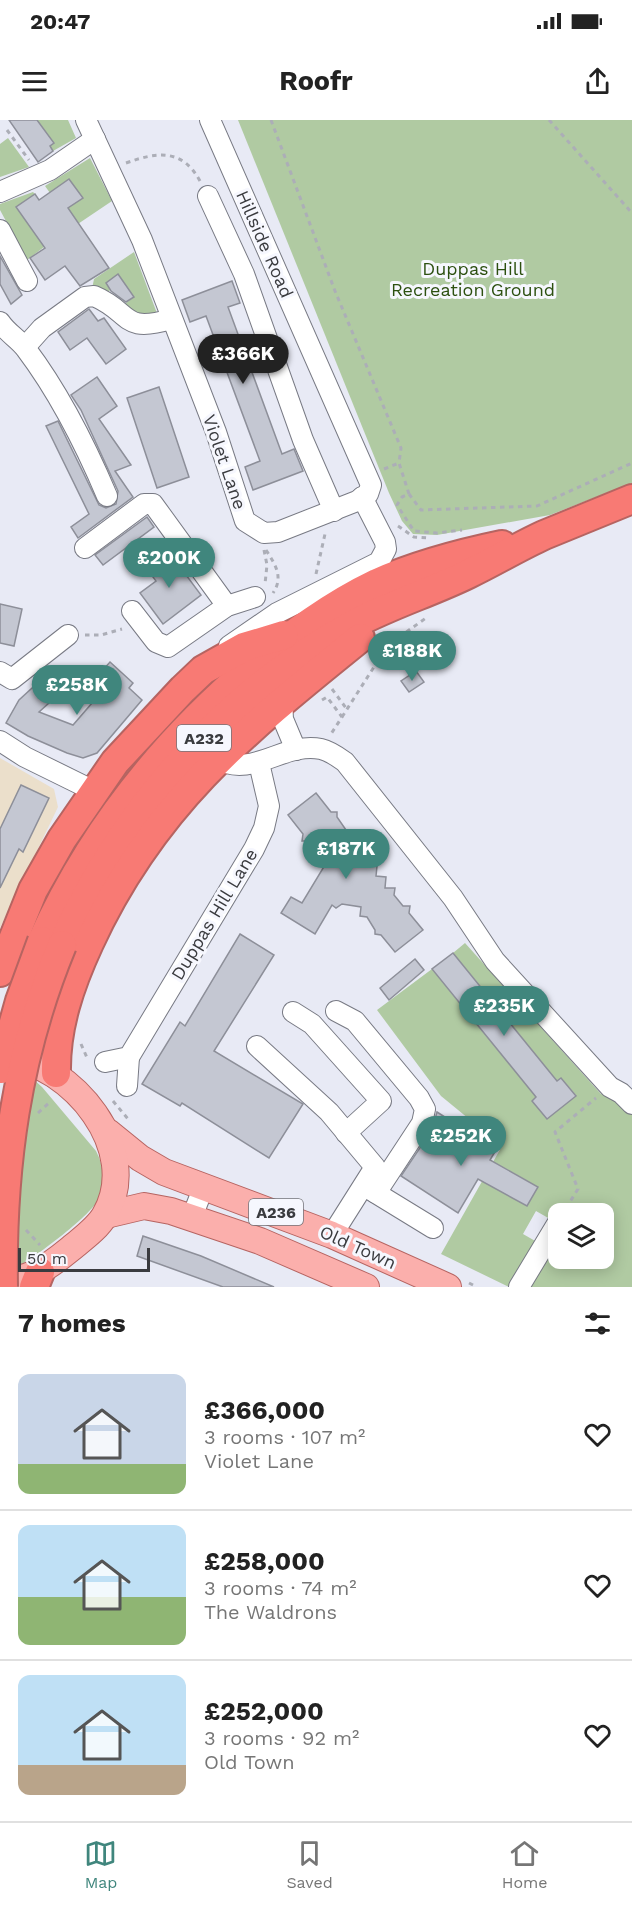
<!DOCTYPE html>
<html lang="en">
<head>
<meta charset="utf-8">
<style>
  :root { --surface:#fff; --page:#f2f2f2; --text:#222; --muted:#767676; --line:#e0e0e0; --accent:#40867d }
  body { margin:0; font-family:"Work Sans",sans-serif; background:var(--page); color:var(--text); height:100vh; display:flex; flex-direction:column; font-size:22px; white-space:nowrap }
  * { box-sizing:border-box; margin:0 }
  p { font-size:20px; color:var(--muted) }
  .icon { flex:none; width:33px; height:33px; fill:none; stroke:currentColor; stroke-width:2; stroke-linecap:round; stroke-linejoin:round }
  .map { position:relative; height:1167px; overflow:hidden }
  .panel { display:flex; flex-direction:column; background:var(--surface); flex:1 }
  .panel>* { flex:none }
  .controls { position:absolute; left:548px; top:1083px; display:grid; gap:12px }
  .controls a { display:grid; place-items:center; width:66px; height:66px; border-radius:12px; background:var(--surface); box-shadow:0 3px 15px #0003; font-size:30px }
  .scale { position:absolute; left:18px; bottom:15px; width:132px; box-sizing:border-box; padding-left:6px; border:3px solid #3a3b3f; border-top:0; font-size:16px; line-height:21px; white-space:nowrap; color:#3a3b3f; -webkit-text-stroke:4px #f6f7fe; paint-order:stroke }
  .price { position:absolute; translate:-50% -51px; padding:0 14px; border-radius:21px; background:var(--accent); color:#fff; font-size:20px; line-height:39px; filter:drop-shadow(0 2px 3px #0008) }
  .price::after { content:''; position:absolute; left:50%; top:36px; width:18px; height:14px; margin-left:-9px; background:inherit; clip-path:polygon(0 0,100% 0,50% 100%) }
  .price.active { background:#222; color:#fff }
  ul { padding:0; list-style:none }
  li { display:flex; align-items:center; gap:18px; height:150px; padding:0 18px }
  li+li { border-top:2px solid var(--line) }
  li span { display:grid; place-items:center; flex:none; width:168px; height:120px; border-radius:12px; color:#555 }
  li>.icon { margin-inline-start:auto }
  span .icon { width:72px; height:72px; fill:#fffc; stroke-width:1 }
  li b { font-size:26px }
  h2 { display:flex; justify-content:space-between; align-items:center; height:72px; padding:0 18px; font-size:26px }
  .status { display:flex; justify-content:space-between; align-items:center; height:42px; padding:0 30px; background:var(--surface); direction:ltr }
  .status svg { height:16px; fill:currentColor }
  header { display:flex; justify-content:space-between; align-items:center; height:78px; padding:0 18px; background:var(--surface); font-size:27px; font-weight:700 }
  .menu { display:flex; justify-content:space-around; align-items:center; height:84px; border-top:2px solid var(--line); background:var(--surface); font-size:16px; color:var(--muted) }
  .menu a { display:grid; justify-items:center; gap:3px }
  .menu .active { color:var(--accent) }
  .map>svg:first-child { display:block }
</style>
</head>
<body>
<div class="status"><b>20:47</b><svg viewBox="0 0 49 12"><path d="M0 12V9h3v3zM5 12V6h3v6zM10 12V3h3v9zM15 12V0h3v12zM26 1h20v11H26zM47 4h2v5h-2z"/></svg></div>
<header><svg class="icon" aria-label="menu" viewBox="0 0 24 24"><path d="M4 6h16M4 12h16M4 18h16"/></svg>Roofr<svg class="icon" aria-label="share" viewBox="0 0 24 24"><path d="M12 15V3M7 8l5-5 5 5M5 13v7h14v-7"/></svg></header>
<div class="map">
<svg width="632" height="1167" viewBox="0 0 632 1167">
  <rect width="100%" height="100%" fill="#e8eaf5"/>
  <path fill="#ebdfcb" d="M0,638L54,669L58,687L0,808Z"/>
  <g fill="#b0caa2" fill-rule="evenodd">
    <path d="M37,0H68L76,18L53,31L50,26L53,23Z"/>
    <path d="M238,0H632V363L550,395L437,415L413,414L402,401L389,373Z"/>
    <path d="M8,18L29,47L0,57V24Z"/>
    <path d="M90,38L112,81L63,114V91L82,77L69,59L50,73L45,66Z"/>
    <path d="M33,72L35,74L16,87L44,127L27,140L0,90V84Z"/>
    <path d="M134,132L158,196L146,200L122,186L134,177L118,155L106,163L110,170L106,174L92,169L94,159Z"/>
    <path d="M465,823L601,974L618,978L632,994V1167H509L441,1134L502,1026L441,976L377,890L432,849L536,977L532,981L547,999L576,975L561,958L557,961L453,833ZM512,1052L537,1067L527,1086L501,1071ZM536,1091L557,1103L544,1126L523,1114ZM558,1094H603V1138H558Z"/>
    <path d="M32,958L42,967L96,1031C104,1046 106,1065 98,1080C89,1097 33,1139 15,1148L17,1076Z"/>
  </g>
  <g fill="#c4c7d2" stroke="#8d8f99" stroke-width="1.5">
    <path d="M9,0H37L54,23L50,26L53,31L38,42Z"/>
    <path d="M69,59L83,78L68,88L109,148L80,166L65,146L45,160L30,138L45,128L16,87L35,74L39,80Z"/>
    <path d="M0,136L22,175L11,184L0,164Z"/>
    <path d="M118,154L134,177L126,182L111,171L106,163Z"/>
    <path d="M232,161L240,183L228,187L282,334L294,329L303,351L253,370L245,347L260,341L206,196L190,202L182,180Z"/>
    <path d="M89,189L98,201L104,198L126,229L106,244L87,218L70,230L58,212Z"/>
    <path d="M97,257L117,286L99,299L131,345L115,351L133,377L78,418L71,407L89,394L46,306L58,301L99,385L106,388L116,384L118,371L81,290L71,275Z"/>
    <path d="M159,267L189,357L157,368L127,278Z"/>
    <path d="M147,397L154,407L103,445L95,435Z"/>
    <path d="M169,432L201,475L163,504L140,473L156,461L147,449Z"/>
    <path d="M0,484L22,489L14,526L0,523Z"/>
    <path d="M110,542L133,563L129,568L142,580L97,633L83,638L67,633L28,616L6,603L19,580L43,558L58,575L39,592L73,605L105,568L95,559Z"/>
    <path d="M416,551L424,562L409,572L401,561Z"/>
    <path d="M21,665L49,678L23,732L19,729L0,768V709Z"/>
    <path d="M316,673L331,692H337V697L346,710H352L351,721H360V732L344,745L377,746L376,756L386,757L385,768H395L394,775L403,786H410L409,793L423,810L395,832L381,815L375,814V810L367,797L360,796L361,787L342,784L336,788L332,785L315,814L281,793L291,777L302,783L328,740L317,738L314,728L309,721H302L303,714L288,695Z"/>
    <path d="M240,814L274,835L214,931L303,984L269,1038L182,983L180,986L142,964L180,902L185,906Z"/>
    <path d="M453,833L557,961L561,958L576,976L547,999L532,981L536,977L432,849Z"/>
    <path d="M415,839L424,850L389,880L380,868Z"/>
    <path d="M437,992L496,1030L490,1040L538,1067L527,1086L478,1059L458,1093L401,1056L432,1010Z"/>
    <path d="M143,1116L201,1136L274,1167H223L137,1136Z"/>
  </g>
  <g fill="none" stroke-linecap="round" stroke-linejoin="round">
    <g stroke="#787a84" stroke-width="22">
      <g id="minor">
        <path d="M86,0L142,120L216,312L245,401L264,413L278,412L357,381L368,374L371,365L210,0"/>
        <path d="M0,72L50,50L95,19"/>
        <path d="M208,76L244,154L303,320L334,391"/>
        <path d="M0,110L27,161"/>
        <path d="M0,202C7,213 19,219 26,229C60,274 85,324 107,376"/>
        <path d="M25,227L42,208L85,177L94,176C132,192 121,214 171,199"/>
        <path d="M85,428L144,384H153L227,486"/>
        <path d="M132,491L156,522L168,527L227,486L255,477"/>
        <path d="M229,526L277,493L379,442L386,429L385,422L362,377"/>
        <path d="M0,552L12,559L68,515"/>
        <path d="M282,580L283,599L296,630"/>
        <path d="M0,621L25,637L94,671"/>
        <path d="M217,639C252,659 285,621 321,629C330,631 338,637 345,642L453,778L495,841L610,967L621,973L632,984"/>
        <path d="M336,891L355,901L419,978L425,989L422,1003L376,1073"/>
        <path d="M293,892L312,904L381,981L346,1013"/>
        <path d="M257,926L329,992L375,1047L332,1115"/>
        <path d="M105,942L129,937L254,729L264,708L269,686L259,643"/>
        <path d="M127,966L129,937"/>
        <path d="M366,1067L433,1108"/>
        <path d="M192,1097L204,1066"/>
        <path d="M519,1167L557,1104"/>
      </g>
    </g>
    <g stroke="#b66461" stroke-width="28">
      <g id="major">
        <path d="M108,1012L140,1038L164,1052L332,1115L448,1167"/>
        <path d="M106,1095L144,1086L171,1091L260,1121L366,1167"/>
        <path d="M0,1162C29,1160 47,1148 69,1130C82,1119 97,1109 105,1095C143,1029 72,944 6,936"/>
      </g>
    </g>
    <g stroke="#b66461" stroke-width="32">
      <g id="highway">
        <path d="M42,821C91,712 162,623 253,546C291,515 331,485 377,463C417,445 459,434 502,425"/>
        <path d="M62,825C123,691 224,573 356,503C392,484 431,472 468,454C493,442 518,427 544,415C573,403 603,391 632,379"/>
        <path d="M0,852L33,770L62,719L115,642L183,569L203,550L244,527L284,515"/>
        <path d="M56,953C55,907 70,864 89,823C153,684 245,611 360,518"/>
        <path d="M34,1167L40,1152"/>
      </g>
    </g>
    <g stroke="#acaeb7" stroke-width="3" stroke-dasharray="4.5 4.5" stroke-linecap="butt">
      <path d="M271,0L335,171L401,328L399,343L409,374L402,377L397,385L414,411L437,413L462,410"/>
      <path d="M549,0L632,93"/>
      <path d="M7,10L29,40"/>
      <path d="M126,43C157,32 182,28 200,61"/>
      <path d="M384,349L399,343"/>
      <path d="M409,374L421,390L537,386L632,343"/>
      <path d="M398,406L414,417L429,418"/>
      <path d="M264,430L267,445L265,464"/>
      <path d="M266,430C275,444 284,457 273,473"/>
      <path d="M316,454L325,414"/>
      <path d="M85,515H101L122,509"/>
      <path d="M332,569L346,588"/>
      <path d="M322,580L327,577L342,597L331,614"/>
      <path d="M342,597L388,525L426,498"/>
      <path d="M81,924L88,940"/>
      <path d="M113,981L128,999"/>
      <path d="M38,993L50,982"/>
      <path d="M566,1088L578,1069L555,1012L596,978"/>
      <path d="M26,1110L40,1125"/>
      <path d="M469,1163L477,1167"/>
    </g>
    <use href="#minor" stroke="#fff" stroke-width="20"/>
    <use href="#major" stroke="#fbafac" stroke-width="26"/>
    <use href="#highway" stroke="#f87a74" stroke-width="28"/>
    <g stroke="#b66461" stroke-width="32" stroke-linecap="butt">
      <g id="highway-bridge">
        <path d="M1,949L20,881L42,821"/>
        <path d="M3,1167C1,1048 16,936 62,825"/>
      </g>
    </g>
    <use href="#highway-bridge" stroke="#f87a74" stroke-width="28"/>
  </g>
  <g text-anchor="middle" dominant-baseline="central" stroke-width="6" stroke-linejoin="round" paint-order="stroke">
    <g fill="#f6f7fe" stroke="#727378" stroke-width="1.5">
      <rect x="177" y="605" width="54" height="26" rx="4.5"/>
      <rect x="249" y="1079" width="54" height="26" rx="4.5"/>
    </g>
    <g font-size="16" font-weight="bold" fill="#3a3b3f">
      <text x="204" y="618">A232</text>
      <text x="276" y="1092">A236</text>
    </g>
    <g font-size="18" fill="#3a3b3f" stroke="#f6f7fe">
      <text transform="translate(265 124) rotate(66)">Hillside Road</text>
      <text transform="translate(225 342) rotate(71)">Violet Lane</text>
      <text transform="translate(214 794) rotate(-59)">Duppas Hill Lane</text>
      <text transform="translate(358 1127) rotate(24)">Old Town</text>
    </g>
    <g font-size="18" fill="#2c5010" stroke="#f6f7fe">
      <text x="473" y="148">Duppas Hill<tspan x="473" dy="21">Recreation Ground</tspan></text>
    </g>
  </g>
</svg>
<div class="controls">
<a><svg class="icon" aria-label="layers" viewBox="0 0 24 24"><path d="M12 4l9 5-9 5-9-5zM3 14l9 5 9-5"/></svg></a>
</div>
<div class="scale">50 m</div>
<b class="price active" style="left:243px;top:265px">£366K</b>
<b class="price" style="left:169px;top:469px">£200K</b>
<b class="price" style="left:412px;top:562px">£188K</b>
<b class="price" style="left:77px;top:596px">£258K</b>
<b class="price" style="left:346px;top:760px">£187K</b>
<b class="price" style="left:504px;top:917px">£235K</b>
<b class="price" style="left:461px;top:1047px">£252K</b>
</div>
<section class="panel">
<h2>7 homes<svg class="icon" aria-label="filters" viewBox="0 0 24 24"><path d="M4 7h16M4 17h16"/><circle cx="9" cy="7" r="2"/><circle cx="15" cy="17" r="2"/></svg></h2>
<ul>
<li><span style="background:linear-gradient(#c9d6e8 75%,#8fb573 0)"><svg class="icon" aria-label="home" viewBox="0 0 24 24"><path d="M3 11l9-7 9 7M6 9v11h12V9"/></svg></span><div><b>£366,000</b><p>3 rooms · 107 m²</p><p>Violet Lane</p></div><svg class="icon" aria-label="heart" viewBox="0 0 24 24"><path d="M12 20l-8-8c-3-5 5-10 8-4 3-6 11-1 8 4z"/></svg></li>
<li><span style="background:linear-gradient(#bfe0f5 60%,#8fb573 0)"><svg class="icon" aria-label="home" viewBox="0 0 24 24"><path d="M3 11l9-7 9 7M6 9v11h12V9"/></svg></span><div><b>£258,000</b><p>3 rooms · 74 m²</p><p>The Waldrons</p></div><svg class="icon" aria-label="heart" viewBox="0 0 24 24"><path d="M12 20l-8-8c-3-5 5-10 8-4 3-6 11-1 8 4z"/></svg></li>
<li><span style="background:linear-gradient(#bfe0f5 75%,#b9a48a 0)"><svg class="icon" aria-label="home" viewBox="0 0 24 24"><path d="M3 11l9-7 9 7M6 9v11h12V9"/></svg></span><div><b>£252,000</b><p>3 rooms · 92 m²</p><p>Old Town</p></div><svg class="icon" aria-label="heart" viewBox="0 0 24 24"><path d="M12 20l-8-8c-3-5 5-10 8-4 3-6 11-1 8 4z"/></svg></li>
</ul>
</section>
<nav class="menu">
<a class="active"><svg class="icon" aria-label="map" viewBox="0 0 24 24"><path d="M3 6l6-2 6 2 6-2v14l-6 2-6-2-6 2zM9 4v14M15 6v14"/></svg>Map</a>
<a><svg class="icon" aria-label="saved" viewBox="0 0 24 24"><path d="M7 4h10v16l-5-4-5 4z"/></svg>Saved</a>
<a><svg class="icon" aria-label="home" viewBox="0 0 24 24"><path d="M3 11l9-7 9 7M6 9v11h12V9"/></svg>Home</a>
</nav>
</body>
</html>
